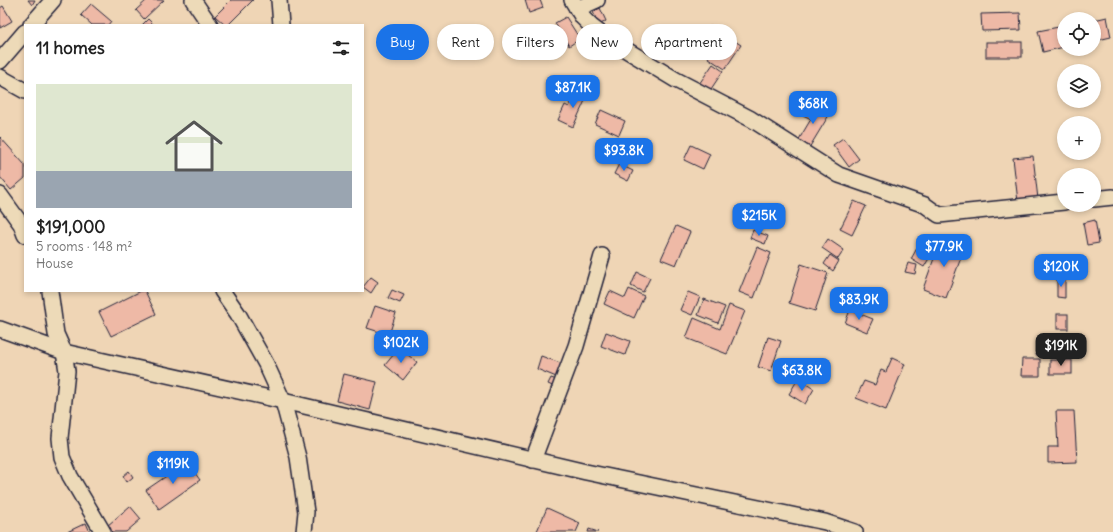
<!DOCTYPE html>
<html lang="en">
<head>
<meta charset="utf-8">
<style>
  :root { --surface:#fff; --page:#f2f2f2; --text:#222; --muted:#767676; --line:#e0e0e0; --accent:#1a73e8 }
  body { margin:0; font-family:Delius,sans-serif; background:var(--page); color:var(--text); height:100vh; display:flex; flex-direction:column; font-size:15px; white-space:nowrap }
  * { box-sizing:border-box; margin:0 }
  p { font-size:13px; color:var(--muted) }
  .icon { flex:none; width:22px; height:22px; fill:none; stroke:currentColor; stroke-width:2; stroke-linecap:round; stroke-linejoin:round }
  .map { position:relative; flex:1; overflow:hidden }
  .sheet { position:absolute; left:24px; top:24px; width:340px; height:268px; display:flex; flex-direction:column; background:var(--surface); border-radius:0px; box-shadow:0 2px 6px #0003 }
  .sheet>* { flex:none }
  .guide { position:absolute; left:376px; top:24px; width:380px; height:36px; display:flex; gap:8px }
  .fabs { position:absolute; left:1057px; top:12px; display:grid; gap:8px }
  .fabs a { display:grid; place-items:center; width:44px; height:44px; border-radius:50%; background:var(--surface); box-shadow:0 2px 6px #0003; font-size:20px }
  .price { position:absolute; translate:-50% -34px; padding:0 9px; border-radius:8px; background:var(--accent); color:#fff; font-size:13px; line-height:26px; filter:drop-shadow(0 1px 2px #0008) }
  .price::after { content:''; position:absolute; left:50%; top:24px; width:12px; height:9px; margin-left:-6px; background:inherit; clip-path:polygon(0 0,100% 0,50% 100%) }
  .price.on { background:#222; color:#fff }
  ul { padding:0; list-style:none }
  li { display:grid; align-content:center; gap:8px; height:212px; padding:0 12px }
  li+li { border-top:1px solid var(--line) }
  li span { display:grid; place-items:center; height:124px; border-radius:0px; color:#555 }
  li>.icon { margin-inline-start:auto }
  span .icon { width:72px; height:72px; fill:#fffc; stroke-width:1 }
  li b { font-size:17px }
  h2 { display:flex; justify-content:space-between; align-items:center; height:48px; padding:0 12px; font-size:17px }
  .tag { padding:0 14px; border-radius:18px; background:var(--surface); box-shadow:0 2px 6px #0003; font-size:14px; line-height:36px }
  .tag.on { background:var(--accent); color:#fff }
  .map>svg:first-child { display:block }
</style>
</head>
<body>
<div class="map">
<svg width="1113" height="532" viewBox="0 0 1113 532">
  <rect width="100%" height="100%" fill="#efd5b5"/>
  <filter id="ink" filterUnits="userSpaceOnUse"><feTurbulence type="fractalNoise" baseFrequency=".025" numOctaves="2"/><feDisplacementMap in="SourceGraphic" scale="8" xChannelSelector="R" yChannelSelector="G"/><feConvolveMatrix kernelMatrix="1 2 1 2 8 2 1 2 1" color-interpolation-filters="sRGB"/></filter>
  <g filter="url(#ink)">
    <g fill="#eeb9a6" stroke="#22223b">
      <path d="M28,0H35L32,5Z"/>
      <path d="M147,0H164L144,19L136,10Z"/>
      <path d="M231,0H253L228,25H225L215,16Z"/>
      <path d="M525,0H540L543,8L529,13Z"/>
      <path d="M91,4L111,21L108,25H92L81,15Z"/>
      <path d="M3,6L12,21L0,28V8Z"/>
      <path d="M600,8L606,21L599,25L593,12Z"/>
      <path d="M1020,13L1021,30L982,31L981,14Z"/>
      <path d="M566,17L580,39L569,46L555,23Z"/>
      <path d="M1107,17L1111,37L1094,41V20Z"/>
      <path d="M148,19L154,25H142Z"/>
      <path d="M710,25L741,45L725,69L708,58L713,50L699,41Z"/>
      <path d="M1064,26V47L1043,52L1038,31Z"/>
      <rect x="986" y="42" width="36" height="15"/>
      <path d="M713,64L723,71L709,92L699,84Z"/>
      <path d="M577,89L588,94L573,127L558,120L565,105L569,107Z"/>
      <path d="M810,104L829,115L809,148L798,141L811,119L803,115Z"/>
      <path d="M601,110L625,121L619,135L595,124Z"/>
      <path d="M0,137L25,165V178L11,190L0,177Z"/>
      <path d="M843,138L859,159L849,167L833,145Z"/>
      <path d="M691,145L710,154L703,169L684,160Z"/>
      <path d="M1033,156L1038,199L1018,202L1013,158Z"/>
      <path d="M619,164L633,171L628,181L614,174Z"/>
      <path d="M854,201L866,206L852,235L840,229Z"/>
      <path d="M1095,220L1099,243L1087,245L1083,223Z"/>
      <path d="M676,226L690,232L676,265L661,259Z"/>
      <path d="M753,230L768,236L765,244L750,238Z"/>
      <path d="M828,239L844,250L838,259L822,248Z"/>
      <path d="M941,239L965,247L946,298L923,289Z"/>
      <path d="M921,241L935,248L924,267L911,259Z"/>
      <path d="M757,247L771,253L754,298L739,292Z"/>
      <path d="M830,255L839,261L833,271L824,264Z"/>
      <path d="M908,263L917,265L915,274L905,272Z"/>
      <path d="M801,264L828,273L815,311L789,303Z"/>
      <path d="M637,272L650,278L643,292L631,286Z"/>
      <path d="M371,277L378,282L371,293L363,287Z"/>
      <path d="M1057,278L1065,279V298L1057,297Z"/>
      <path d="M629,289L644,296L634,318L604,304L610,291L625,298Z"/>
      <path d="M392,290L404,295L400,303L388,298Z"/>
      <path d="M141,291H145L156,314L111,336L99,312Z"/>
      <path d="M688,292L700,297L692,315L680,310Z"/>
      <path d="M704,299L725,307L718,323L698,315Z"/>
      <path d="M729,305L745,311L727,354L686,338L694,318L720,329Z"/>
      <path d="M375,306L396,313L389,335L367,328Z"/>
      <path d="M850,310L873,319L867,332L845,323Z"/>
      <rect x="1057" y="314" width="11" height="15"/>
      <path d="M606,332L630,341L625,355L601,346Z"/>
      <path d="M768,337L781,341L771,371L758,367Z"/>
      <path d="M1037,342H1068V355H1036Z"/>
      <path d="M399,348L417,362L403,380L385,365Z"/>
      <path d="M541,356L566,365L561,379L537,369Z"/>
      <path d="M892,358L905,364L886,410L856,398L864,381L875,385L881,370L886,372Z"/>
      <path d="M1022,359H1040V376H1021Z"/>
      <rect x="1050" y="360" width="22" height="14"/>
      <path d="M344,374L377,382L370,410L337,401Z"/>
      <path d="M551,378L560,381L557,388L548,384Z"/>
      <path d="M798,379L814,389L805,404L789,394Z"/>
      <path d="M1056,411H1074L1077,462L1048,463V447H1058Z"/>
      <path d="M187,462L200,480L159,509L146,490Z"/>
      <path d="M129,471L133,477L127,482L123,476Z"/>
      <path d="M130,506L141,519L126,532H111L107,526Z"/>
      <path d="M547,508L580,523L576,532H540L537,531Z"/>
      <path d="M86,523L90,532H67Z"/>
      <path d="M589,529L598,532H588Z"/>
    </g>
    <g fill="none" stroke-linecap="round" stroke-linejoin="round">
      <g stroke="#22223b" stroke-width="18">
        <g id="minor">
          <path d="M193,0L210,25"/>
          <path d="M279,0L281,25"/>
          <path d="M572,0L583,18L592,27L608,39L676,80L751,119L839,175L925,205L939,215L1064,202"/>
          <path d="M577,9L597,0"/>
          <path d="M31,25L53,0"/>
          <path d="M0,61L25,32"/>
          <path d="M0,77L25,91"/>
          <path d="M0,195L21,224L25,235"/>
          <path d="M1094,199L1113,197"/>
          <path d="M50,291L56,334L64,352L67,371L60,438L62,457L70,476L103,532"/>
          <path d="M222,291L238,314L266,364L283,401L298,457L306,512L304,532"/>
          <path d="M0,329L64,352L283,401L586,472L825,522L855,532"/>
          <path d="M533,460L576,346L602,256"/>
        </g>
      </g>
      <use href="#minor" stroke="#eddab8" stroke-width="15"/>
    </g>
  </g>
</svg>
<div class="fabs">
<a><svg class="icon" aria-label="locate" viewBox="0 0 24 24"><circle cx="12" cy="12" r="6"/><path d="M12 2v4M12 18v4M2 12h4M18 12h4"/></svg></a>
<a><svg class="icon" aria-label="layers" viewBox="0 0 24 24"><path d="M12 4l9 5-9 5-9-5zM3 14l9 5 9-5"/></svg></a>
<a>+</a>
<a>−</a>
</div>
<b class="price" style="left:573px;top:109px">$87.1K</b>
<b class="price" style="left:813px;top:125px">$68K</b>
<b class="price" style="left:624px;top:172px">$93.8K</b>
<b class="price" style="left:759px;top:237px">$215K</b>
<b class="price" style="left:944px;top:268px">$77.9K</b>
<b class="price" style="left:1061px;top:288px">$120K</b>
<b class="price" style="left:859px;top:321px">$83.9K</b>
<b class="price" style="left:401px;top:364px">$102K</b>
<b class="price on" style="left:1061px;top:367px">$191K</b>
<b class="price" style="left:802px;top:392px">$63.8K</b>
<b class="price" style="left:173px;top:485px">$119K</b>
<div class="guide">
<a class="tag on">Buy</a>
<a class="tag">Rent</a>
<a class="tag">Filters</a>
<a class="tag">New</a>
<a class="tag">Apartment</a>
</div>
<section class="sheet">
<h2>11 homes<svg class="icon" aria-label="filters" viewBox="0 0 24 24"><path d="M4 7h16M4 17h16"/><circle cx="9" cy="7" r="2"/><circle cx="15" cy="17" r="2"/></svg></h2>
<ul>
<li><span style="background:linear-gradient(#dfe7d0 70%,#9aa5b1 0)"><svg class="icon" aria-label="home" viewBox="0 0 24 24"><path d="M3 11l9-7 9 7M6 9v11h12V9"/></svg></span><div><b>$191,000</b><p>5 rooms · 148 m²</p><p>House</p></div></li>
</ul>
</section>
</div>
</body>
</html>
